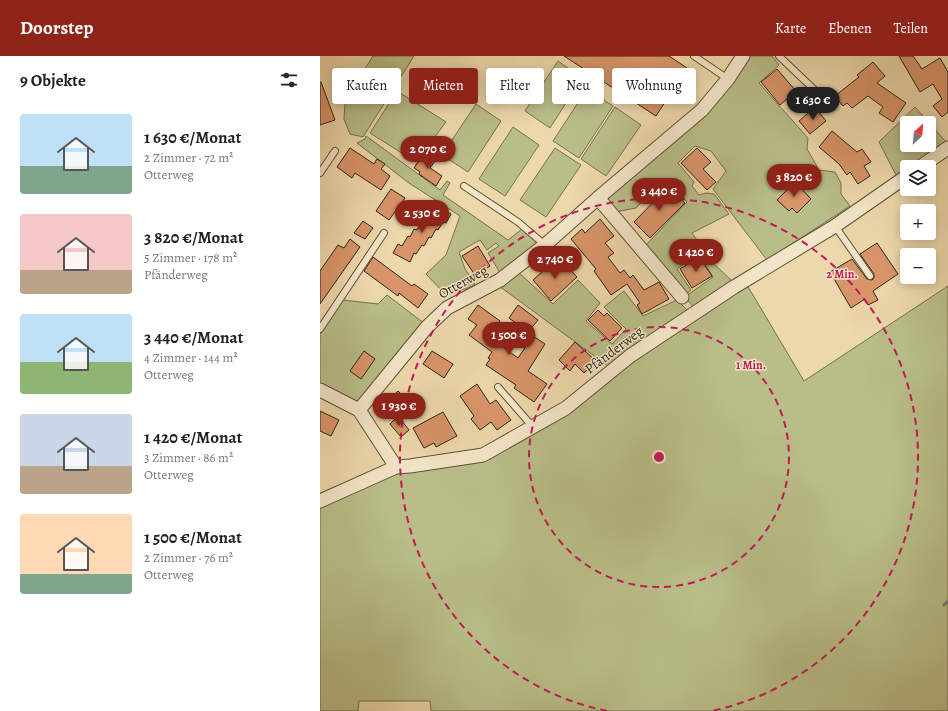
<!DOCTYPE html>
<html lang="de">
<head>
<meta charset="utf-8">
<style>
  :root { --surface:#fff; --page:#f2f2f2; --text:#222; --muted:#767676; --accent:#8f2418 }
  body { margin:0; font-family:Alegreya,serif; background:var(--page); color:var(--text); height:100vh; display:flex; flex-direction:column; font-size:15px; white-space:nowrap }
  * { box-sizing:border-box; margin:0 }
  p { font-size:13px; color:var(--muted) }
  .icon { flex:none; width:22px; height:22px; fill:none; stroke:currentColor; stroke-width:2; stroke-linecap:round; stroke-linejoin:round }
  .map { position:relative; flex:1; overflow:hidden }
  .drawer { display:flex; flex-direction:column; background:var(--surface); width:320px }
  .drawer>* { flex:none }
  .top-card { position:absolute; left:12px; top:12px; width:380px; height:36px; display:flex; gap:8px }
  .needle { width:26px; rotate:26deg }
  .controls { position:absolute; left:580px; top:60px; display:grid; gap:8px }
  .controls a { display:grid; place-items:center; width:36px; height:36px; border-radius:4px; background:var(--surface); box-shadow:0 2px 10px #0003; font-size:20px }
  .price { position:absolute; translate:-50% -34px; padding:0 9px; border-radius:14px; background:var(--accent); color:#fff; font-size:13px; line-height:26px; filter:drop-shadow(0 1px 2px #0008) }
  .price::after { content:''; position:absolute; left:50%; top:24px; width:12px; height:9px; margin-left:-6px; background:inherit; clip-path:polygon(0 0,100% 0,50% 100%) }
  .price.current { background:#222; color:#fff }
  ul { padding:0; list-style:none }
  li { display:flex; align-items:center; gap:12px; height:100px; padding:0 20px }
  li span { display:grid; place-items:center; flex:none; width:112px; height:80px; border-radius:4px; color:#555 }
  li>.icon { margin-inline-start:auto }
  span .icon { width:48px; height:48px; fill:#fffc; stroke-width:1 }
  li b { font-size:17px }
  h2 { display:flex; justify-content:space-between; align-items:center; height:48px; padding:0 20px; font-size:17px }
  .tag { padding:0 14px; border-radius:4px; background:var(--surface); box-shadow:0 2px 10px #0003; font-size:14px; line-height:36px }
  .tag.current { background:var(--accent); color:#fff }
  header { display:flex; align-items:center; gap:24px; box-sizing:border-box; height:56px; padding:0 20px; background:var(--accent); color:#fff }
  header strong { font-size:19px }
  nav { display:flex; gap:22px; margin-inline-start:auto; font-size:14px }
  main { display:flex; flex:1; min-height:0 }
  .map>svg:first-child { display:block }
</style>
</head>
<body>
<header>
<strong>Doorstep</strong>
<nav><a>Karte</a><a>Ebenen</a><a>Teilen</a></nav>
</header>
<main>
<section class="drawer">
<h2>9 Objekte<svg class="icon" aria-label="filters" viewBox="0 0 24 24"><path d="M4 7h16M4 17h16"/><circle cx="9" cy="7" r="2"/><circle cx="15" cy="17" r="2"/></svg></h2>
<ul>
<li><span style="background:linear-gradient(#bfe0f5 65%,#7fa58c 0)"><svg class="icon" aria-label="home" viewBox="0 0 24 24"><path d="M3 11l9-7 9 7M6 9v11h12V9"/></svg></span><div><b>1 630 €/Monat</b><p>2 Zimmer · 72 m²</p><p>Otterweg</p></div></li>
<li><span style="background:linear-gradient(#f6c9c9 70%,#b9a48a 0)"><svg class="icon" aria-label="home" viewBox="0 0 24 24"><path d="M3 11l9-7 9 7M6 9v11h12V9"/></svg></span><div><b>3 820 €/Monat</b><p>5 Zimmer · 178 m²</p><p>Pfänderweg</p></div></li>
<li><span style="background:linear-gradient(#bfe0f5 60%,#8fb573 0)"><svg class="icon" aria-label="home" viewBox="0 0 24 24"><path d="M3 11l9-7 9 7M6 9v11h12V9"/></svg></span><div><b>3 440 €/Monat</b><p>4 Zimmer · 144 m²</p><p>Otterweg</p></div></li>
<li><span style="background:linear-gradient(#c9d6e8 65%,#b9a48a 0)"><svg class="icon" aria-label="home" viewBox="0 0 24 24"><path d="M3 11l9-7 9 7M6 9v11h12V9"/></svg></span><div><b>1 420 €/Monat</b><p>3 Zimmer · 86 m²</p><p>Otterweg</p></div></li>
<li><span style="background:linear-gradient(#ffd9b3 75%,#7fa58c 0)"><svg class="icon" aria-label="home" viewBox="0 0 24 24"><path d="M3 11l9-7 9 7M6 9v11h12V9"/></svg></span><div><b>1 500 €/Monat</b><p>2 Zimmer · 76 m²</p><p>Otterweg</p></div></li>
</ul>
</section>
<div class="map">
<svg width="628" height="655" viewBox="0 0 628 655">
  <rect width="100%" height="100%" fill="#edd8ab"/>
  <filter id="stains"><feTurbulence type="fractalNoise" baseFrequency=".005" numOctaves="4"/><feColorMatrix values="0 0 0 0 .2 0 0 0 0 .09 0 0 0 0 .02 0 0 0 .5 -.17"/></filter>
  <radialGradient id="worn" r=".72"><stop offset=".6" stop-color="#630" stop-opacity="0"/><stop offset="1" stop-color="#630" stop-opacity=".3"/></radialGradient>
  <g fill="#b9be88" stroke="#74704f" fill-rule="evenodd">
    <path d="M53,0H94L43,81L30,78L24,63L25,45Z"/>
    <path d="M428,0H452L459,9L439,27L488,82L487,93L499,114L515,116L521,127V138L530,150L447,204L393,133L406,115L391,95L375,90L358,107L374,126L372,130L379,139L386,137L394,138L409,158L372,177L393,207L412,225L375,253L365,241L393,221L379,198L357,213L371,234L365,239L324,191L367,146L344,124L316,152L295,156L283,143Z"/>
    <path d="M238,5L262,22L230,72L205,55Z"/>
    <path d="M267,33L293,50L259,102L233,85Z"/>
    <path d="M77,35L126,66L96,106L50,77Z"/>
    <path d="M156,48L181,65L148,116L122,99Z"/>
    <path d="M295,51L321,69L286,120L261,103Z"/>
    <path d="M595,51L626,86L576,119L559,86ZM587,67H609V89H587Z"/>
    <path d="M193,71L219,89L185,140L159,123Z"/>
    <path d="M46,80L120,134L127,125L130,127L123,139L188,184L202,173L221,189L182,220L168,197L179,190L176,187L167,194L160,184L139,196L145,213L155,228L151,231L126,239L106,218L126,199L140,160L89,127L37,87L45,83Z"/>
    <path d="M235,92L261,109L226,161L200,144Z"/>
    <path d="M197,215L233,248L258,224L280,247L266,265L292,288L306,273L284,251L304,235L323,260L357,244L369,256L288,310L179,230Z"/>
    <path d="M427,229L484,325L628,230V655H111L110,645H39L38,655H0V448L83,414L167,401L313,301Z"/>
    <path d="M67,239L105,268L38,350L0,329V278L23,244L58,248Z"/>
  </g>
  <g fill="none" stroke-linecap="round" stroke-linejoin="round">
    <path stroke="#6f7d71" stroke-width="3" d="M624,549L628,545"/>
  </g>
  <g fill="#d89569" stroke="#302316">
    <path d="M244,0H349L367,12L336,60Z"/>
    <path d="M579,0H593L602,13L620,2L628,16V56L622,61L613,50L622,43L613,28L600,36Z"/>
    <path d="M553,6L565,20L557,27L586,47L573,66L559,57L563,51L548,40L532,52L527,47L523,50L515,40L539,21L537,19Z"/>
    <path d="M457,13L476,35L460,49L441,26Z"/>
    <path d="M0,26H1L15,64L0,69Z"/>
    <path d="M495,51L506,65L490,78L479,65Z"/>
    <path d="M512,75L537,96L542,93L551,106L544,110L550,120L538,128L530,116L527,119L519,108L499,91Z"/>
    <path d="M30,92L54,108L57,103L65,108L61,113L70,120L61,134L35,117L32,122L17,111Z"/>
    <path d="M377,92L391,106L383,113L396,126L387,134L361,107Z"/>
    <path d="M103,98L115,105L110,112L122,120L116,130L99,118L100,116L94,112Z"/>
    <path d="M475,126L491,143L477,157L472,152L469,155L457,144Z"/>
    <path d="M348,131L365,147L330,182L314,166Z"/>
    <path d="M71,133L85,142L69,164L56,155Z"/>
    <path d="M117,150L131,158L126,167L123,166L118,174L116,173L111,182L109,181L104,190L102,189L96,198L94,197L90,206L73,197L78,188L82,190L88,180L90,181L94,173L97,174L102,165L105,166L110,157L113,159Z"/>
    <path d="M280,163L294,180L285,187L294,197L288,201L300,217L304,214L310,222L313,219L324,234L339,226L349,243L322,258L317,249L320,247L307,228L291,239L274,215L276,213L251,183L262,173L265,177Z"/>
    <path d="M43,165L53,172L45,183L34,177Z"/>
    <path d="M30,183L40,191L0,248V215L18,189L24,192Z"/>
    <path d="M557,187L578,218L553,235L558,244L548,249L545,243L531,252L510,216L532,203L547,223L552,224L554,222V218L540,198Z"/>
    <path d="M158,190L170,210L155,219L142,200Z"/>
    <path d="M53,201L92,230L94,228L108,238L98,252L79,237L78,240L44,215Z"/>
    <path d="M379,201L392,220L372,232L360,213Z"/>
    <path d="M242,205L257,221L231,245L213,224L232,207L235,211Z"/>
    <path d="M158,249L180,265L169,281L198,302L213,280L225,288L208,315L227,328L214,346L194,332L196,329L166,309L170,303L168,302L172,296L149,279L157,269L148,263Z"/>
    <path d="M198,249L218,264L208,276L189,262Z"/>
    <path d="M278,254L284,260L287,257L302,272L290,285L268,264Z"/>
    <path d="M255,286L276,305L264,317L255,308L250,315L239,304Z"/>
    <path d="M44,295L55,303L41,323L30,315Z"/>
    <path d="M112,295L133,308L124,322L103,308Z"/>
    <path d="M157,328L170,348L176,344L191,364L177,374L171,366L160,374L151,363L154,360L140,340Z"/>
    <path d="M78,335L90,347L75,361L63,349Z"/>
    <path d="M0,355L19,364L11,380L0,375Z"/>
    <path d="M123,356L137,380L116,391L114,387L104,392L93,372Z"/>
    <path d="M78,360L89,374L81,381L70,368Z"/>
  </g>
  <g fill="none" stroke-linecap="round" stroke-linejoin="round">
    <g stroke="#5f503b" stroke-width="8">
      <g id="lane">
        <path d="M374,0L408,23"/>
        <path d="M459,0L501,40"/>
        <path d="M0,117L15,95"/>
        <path d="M144,130L198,166L225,189"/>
        <path d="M515,170L550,220"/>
        <path d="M0,273L64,177"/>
        <path d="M178,331L213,371"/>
      </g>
    </g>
    <g stroke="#5f503b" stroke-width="15">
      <g id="street">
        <path d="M600,111L628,92"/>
        <path d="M278,142L362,241"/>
        <path d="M0,334L39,354L76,411"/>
        <path d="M39,354L107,271L127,252L180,224L225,189L278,142L382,54L408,23L423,0"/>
        <path d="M0,445L76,411L90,410L163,399L246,352L310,300L414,231L515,170L587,120"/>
      </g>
    </g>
    <use href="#lane" stroke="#f3e6c8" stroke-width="6"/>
    <use href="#street" stroke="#f3e6c8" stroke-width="13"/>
  </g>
  <g fill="none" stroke="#c2185b" stroke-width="2" stroke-dasharray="7 5">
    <circle cx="339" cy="401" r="130"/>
    <path d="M287 655A259 259 0 1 1 391 655"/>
  </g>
  <g text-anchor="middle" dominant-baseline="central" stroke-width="3" stroke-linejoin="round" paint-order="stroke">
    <g font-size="14" fill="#302316" stroke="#f3e6c8">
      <text transform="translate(143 226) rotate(-29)">Otterweg</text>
      <text transform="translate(294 294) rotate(-37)">Pfänderweg</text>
    </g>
  </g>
  <circle cx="339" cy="401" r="6" fill="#c2185b" stroke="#f3e6c8" stroke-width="2"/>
  <g font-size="12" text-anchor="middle" font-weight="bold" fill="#c2185b" stroke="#f3e6c8" stroke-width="3" stroke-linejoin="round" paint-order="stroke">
    <text x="522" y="222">2 Min.</text>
    <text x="431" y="313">1 Min.</text>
  </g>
  <rect width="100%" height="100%" filter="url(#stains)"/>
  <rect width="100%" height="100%" fill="url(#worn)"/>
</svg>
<div class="controls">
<a><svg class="needle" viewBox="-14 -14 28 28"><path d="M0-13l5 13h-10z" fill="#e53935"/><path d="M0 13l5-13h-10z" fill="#767676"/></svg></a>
<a><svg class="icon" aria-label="layers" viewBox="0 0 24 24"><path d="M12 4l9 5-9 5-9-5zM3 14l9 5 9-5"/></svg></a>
<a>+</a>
<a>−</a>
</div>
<b class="price current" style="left:493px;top:65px">1 630 €</b>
<b class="price" style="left:108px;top:114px">2 070 €</b>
<b class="price" style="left:474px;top:142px">3 820 €</b>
<b class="price" style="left:339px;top:156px">3 440 €</b>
<b class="price" style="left:102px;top:178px">2 530 €</b>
<b class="price" style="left:376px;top:217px">1 420 €</b>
<b class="price" style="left:235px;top:224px">2 740 €</b>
<b class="price" style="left:189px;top:300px">1 500 €</b>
<b class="price" style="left:79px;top:371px">1 930 €</b>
<div class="top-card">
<a class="tag">Kaufen</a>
<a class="tag current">Mieten</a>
<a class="tag">Filter</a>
<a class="tag">Neu</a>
<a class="tag">Wohnung</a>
</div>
</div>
</main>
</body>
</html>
